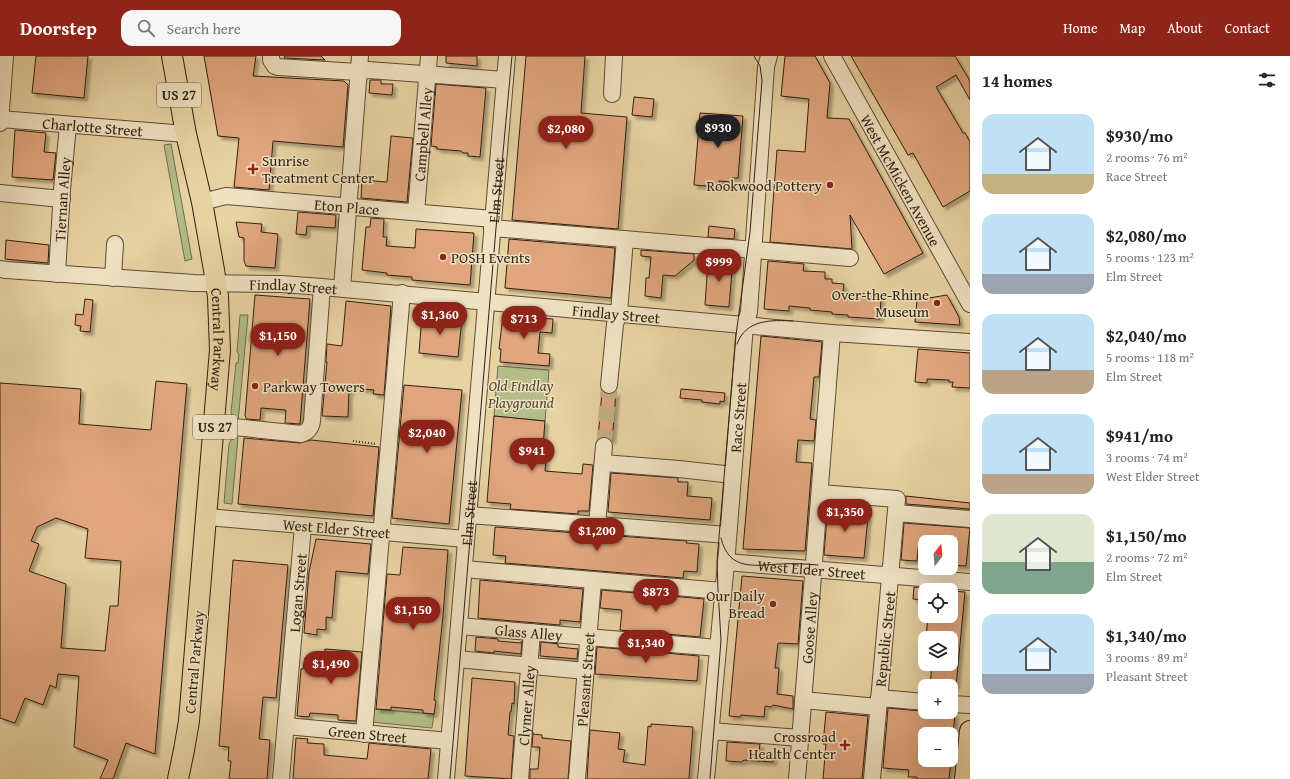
<!DOCTYPE html>
<html lang="en">
<head>
<meta charset="utf-8">
<style>
  :root { --surface:#fff; --page:#f6f6f6; --text:#222; --muted:#767676; --accent:#8f2418 }
  body { margin:0; font-family:"Gentium Book Plus",serif; background:var(--page); color:var(--text); height:100vh; display:flex; flex-direction:column; font-size:15px; white-space:nowrap }
  * { box-sizing:border-box; margin:0 }
  p { font-size:13px; color:var(--muted) }
  .icon { flex:none; width:22px; height:22px; fill:none; stroke:currentColor; stroke-width:2; stroke-linecap:round; stroke-linejoin:round }
  .map { position:relative; flex:1; overflow:hidden }
  .sheet { display:flex; flex-direction:column; background:var(--surface); width:320px }
  .sheet>* { flex:none }
  .needle { width:26px; rotate:16deg }
  .fabs { position:absolute; left:918px; top:479px; display:grid; gap:8px }
  .fabs a { display:grid; place-items:center; width:40px; height:40px; border-radius:8px; background:var(--surface); box-shadow:0 4px 16px #0002; font-size:20px }
  .price { position:absolute; translate:-50% -34px; padding:0 9px; border-radius:14px; background:var(--accent); color:#fff; font-size:13px; line-height:26px; filter:drop-shadow(0 1px 2px #0008) }
  .price::after { content:''; position:absolute; left:50%; top:24px; width:12px; height:9px; margin-left:-6px; background:inherit; clip-path:polygon(0 0,100% 0,50% 100%) }
  .price.active { background:#222; color:#fff }
  ul { padding:0; list-style:none }
  li { display:flex; align-items:center; gap:12px; height:100px; padding:0 12px }
  li span { display:grid; place-items:center; flex:none; width:112px; height:80px; border-radius:12px; color:#555 }
  li>.icon { margin-inline-start:auto }
  span .icon { width:48px; height:48px; fill:#fffc; stroke-width:1 }
  li b { font-size:17px }
  h2 { display:flex; justify-content:space-between; align-items:center; height:48px; padding:0 12px; font-size:17px }
  header { display:flex; align-items:center; gap:24px; box-sizing:border-box; height:56px; padding:0 20px; background:var(--accent); color:#fff }
  header strong { font-size:19px }
  nav { display:flex; gap:22px; margin-inline-start:auto; font-size:14px }
  .search { width:280px; height:36px; background:var(--page); display:flex; align-items:center; gap:10px; box-sizing:border-box; padding:0 14px; border-radius:12px; color:var(--muted); font-size:15px }
  main { display:flex; flex:1; min-height:0 }
  .map>svg:first-child { display:block }
</style>
</head>
<body>
<header>
<strong>Doorstep</strong>
<div class="search"><svg class="icon" aria-label="search" viewBox="0 0 24 24"><circle cx="10" cy="10" r="6"/><path d="M15 15l6 6"/></svg>Search here</div>
<nav><a>Home</a><a>Map</a><a>About</a><a>Contact</a></nav>
</header>
<main>
<div class="map">
<svg width="970" height="723" viewBox="0 0 970 723">
  <defs>
    <filter id="shadow"><feDropShadow dx="3.5" dy="3.5" stdDeviation="1" flood-color="#0004"/></filter>
  </defs>
  <rect width="100%" height="100%" fill="#e7d2a2"/>
  <filter id="stains"><feTurbulence type="fractalNoise" baseFrequency=".005" numOctaves="4"/><feColorMatrix values="0 0 0 0 .2 0 0 0 0 .09 0 0 0 0 .02 0 0 0 .5 -.17"/></filter>
  <radialGradient id="worn" r=".72"><stop offset=".6" stop-color="#630" stop-opacity="0"/><stop offset="1" stop-color="#630" stop-opacity=".3"/></radialGradient>
  <g fill="#b2bd87" stroke="#716e4b">
    <path d="M171,88L192,203L185,205L164,89Z"/>
    <path d="M240,259H248L238,366L234,363L231,357L236,307H238L239,298L237,296Z"/>
    <path d="M498,310L549,314L545,365L494,360Z"/>
    <path d="M238,381L232,448L224,447L229,388L231,384Z"/>
    <path d="M372,653L434,658L432,672L371,666Z"/>
  </g>
  <g fill="#e1a67e" stroke="#301f0f" fill-rule="evenodd" filter="url(#shadow)">
    <path d="M36,0H88L84,42L32,37Z"/>
    <path d="M204,0H256L253,20L344,25L348,29L343,91L273,85L269,134L234,131L239,82L218,80Z"/>
    <path d="M285,0H321L325,4L284,2Z"/>
    <path d="M446,0H477V10L446,7Z"/>
    <path d="M526,0H585L581,57L627,61L618,173L512,164Z"/>
    <path d="M785,0H815L830,27L827,62L849,63L923,197L884,218L850,159L852,193L770,186L777,94L805,96L809,43L781,40Z"/>
    <path d="M851,0H955L970,25V44L956,19L936,31L963,77H965L970,86V135L943,151L913,97L908,99Z"/>
    <path d="M370,24H381V28H393L392,39L369,37Z"/>
    <path d="M436,28L486,32L480,101L468,100V97H463L461,95L437,93V91L431,90Z"/>
    <path d="M634,41L654,43L652,61L632,59Z"/>
    <path d="M700,57L743,60L738,122H732V126L719,125V131L694,129Z"/>
    <path d="M15,74L46,77L44,96L56,97L53,124L12,121Z"/>
    <path d="M391,80L413,82L407,146L361,142L362,124L387,126Z"/>
    <path d="M298,156L336,159L335,172L307,170L306,179L296,178Z"/>
    <path d="M371,162L384,163L383,181H387L386,190L415,192L416,173L474,177L470,229L412,224V221L387,219V217L362,214L366,171H370Z"/>
    <path d="M236,166L262,168L261,176L278,178L275,212L246,210L244,205V182L239,181Z"/>
    <path d="M709,170L735,173L734,183L708,181Z"/>
    <path d="M509,183L615,192L611,242L505,232Z"/>
    <path d="M6,184L49,189L48,207L5,203Z"/>
    <path d="M641,194L694,198V204L675,220L663,219L661,242L645,240L646,222H649L651,201L641,200Z"/>
    <path d="M722,201L733,202L729,251L705,249L708,205L721,207Z"/>
    <path d="M768,205L804,208L803,215L825,216V223H832V227L844,228L843,236L881,239L880,263L848,261V259L832,258V256L810,254V252L789,250V255L764,253Z"/>
    <path d="M255,239L310,243L300,368L285,367L286,354L261,352L260,364L246,363V361L245,360Z"/>
    <path d="M947,239L959,261L960,269L915,266L917,244Z"/>
    <path d="M85,243L93,244L90,276L80,275L81,270L75,269L76,258L83,259Z"/>
    <path d="M346,245L391,250L384,339L373,338L374,334L352,332V335L349,334L348,361L322,360L327,306H326L327,288L342,290Z"/>
    <path d="M422,259L462,263L458,301L419,297Z"/>
    <path d="M503,259L553,263L552,277L540,276L538,297L550,298L549,310L500,306L501,293H499Z"/>
    <path d="M761,280L822,286L819,321H814L810,363L816,364L814,385L798,384L796,406L812,407L805,495L743,493Z"/>
    <path d="M918,293L970,297V332L952,331L953,326H949V324L927,323V327L915,326Z"/>
    <path d="M156,325L187,328L155,698L126,687L113,723H100L108,704L74,691L79,620L58,618L56,632L50,629L43,649L25,642L15,667L0,662V327L81,333L79,368L151,374ZM56,462L88,473L85,502L121,505L118,550H110L105,595L61,592L66,528L29,515L39,488L31,485L37,471Z"/>
    <path d="M404,329L462,334L449,468L392,462Z"/>
    <path d="M681,333L725,337L724,346L720,345V348L702,346V344L680,342Z"/>
    <path d="M602,335L608,338H613L616,335L612,386L609,382L605,381L598,383Z"/>
    <path d="M494,360L545,365L542,404L546,405L545,415L582,418L583,408L593,409L589,455H578V458L510,453L511,448L487,446Z"/>
    <path d="M244,382L300,387L311,384L379,391L373,460L238,448Z"/>
    <path d="M611,417L678,422V426H688L687,440L712,442L710,464L608,456Z"/>
    <path d="M906,440L970,447V453L906,448Z"/>
    <path d="M828,447L845,448L844,458L868,460L864,502L824,499Z"/>
    <path d="M904,467L970,472L966,510L951,509V486L919,483L917,505L901,504Z"/>
    <path d="M495,471L687,485L686,487L699,488L697,516L684,515L683,522L505,507L506,500L493,499Z"/>
    <path d="M316,483L371,488L368,518L336,515L332,562L326,561V574L317,573V579L304,577L309,516Z"/>
    <path d="M403,491L448,494L443,560L434,644L436,645L434,658L423,657V654L391,651V654L376,653L387,518L400,519Z"/>
    <path d="M233,504L288,509L276,642L263,641L259,683L270,684L267,723H229L231,705H228L229,691L219,690Z"/>
    <path d="M742,520L803,525L798,588L778,587L775,612H779L777,638L793,640V653L773,649L771,651L765,650L764,661L741,659L740,661L729,660Z"/>
    <path d="M480,524L583,533L580,566L560,564V569L478,562Z"/>
    <path d="M914,531L925,532V544L913,543Z"/>
    <path d="M602,534L704,543L700,581L620,574L622,554L600,552Z"/>
    <path d="M951,535L965,536L956,630H930L932,608H951V582H926L928,560H951Z"/>
    <path d="M476,581L498,583V585L521,587L522,585L521,598L494,595V597L475,595Z"/>
    <path d="M541,586L558,588V591L578,593L577,603L540,600Z"/>
    <path d="M597,591L699,600L697,625L595,618Z"/>
    <path d="M325,593L362,596L356,665L338,664V659L310,657L309,661L297,660L301,613H303L305,602L324,603Z"/>
    <path d="M472,622L515,626L514,648L512,647L511,656H510L508,679L514,680L511,723L465,720Z"/>
    <path d="M888,652L955,658L953,678H925V704H951L949,723H917V721H908L909,714L883,712Z"/>
    <path d="M826,656L868,660L862,723H823L826,688H823Z"/>
    <path d="M651,668L693,671L689,723H587L590,674L620,677L618,693L625,694L623,706L645,709L648,670L651,671Z"/>
    <path d="M533,678L542,679V682L571,685L568,723H530V713H538L540,691H532Z"/>
    <path d="M296,682L308,683L307,687L324,688V699L367,703L369,687L431,693L428,723H293Z"/>
    <path d="M727,686L760,688L759,696L774,697L773,706L744,704L742,706L726,705Z"/>
  </g>
  <g fill="none" stroke-linecap="round" stroke-linejoin="round">
    <path stroke="#c2ae85" stroke-width="16" stroke-dasharray="16 8" stroke-linecap="butt" d="M604,390L609,329"/>
    <g stroke="#5e4c34" stroke-width="18">
      <g id="minor">
        <path d="M271,0V4L275,10L278,11L358,16L368,14L505,24"/>
        <path id="s1" d="M832,0L970,248"/>
        <path d="M612,38L614,0"/>
        <path id="s2" d="M0,63L186,78"/>
        <path d="M0,67L5,0"/>
        <path d="M0,137L62,143"/>
        <path id="s3" d="M202,146L226,140L493,163"/>
        <path id="s4" d="M416,156L429,0"/>
        <path d="M492,172L850,202"/>
        <path id="s5" d="M0,213L6,214L194,227L281,228L322,231L832,277L970,286"/>
        <path id="s6" d="M57,218L62,134L68,69"/>
        <path d="M113,222L115,188"/>
        <path d="M342,232L360,0"/>
        <path d="M609,329L615,268L619,257L625,183"/>
        <path d="M215,369L301,378C308,376 311,372 312,365L322,231"/>
        <path d="M603,407L679,413L733,419"/>
        <path d="M820,437L897,443L872,723"/>
        <path d="M896,457L970,463"/>
        <path d="M469,459L728,479"/>
        <path id="s7" d="M207,461L466,483"/>
        <path d="M597,469L604,390"/>
        <path id="s8" d="M726,506L970,526"/>
        <path d="M464,513L723,535"/>
        <path id="s9" d="M459,570L718,592"/>
        <path d="M457,603L586,615"/>
        <path d="M879,642L925,646"/>
        <path d="M803,644L878,651"/>
        <path d="M951,648L970,649"/>
        <path id="s10" d="M286,670L449,685"/>
        <path d="M711,675L800,682"/>
        <path d="M364,678L402,237"/>
        <path id="s11" d="M281,723L303,470"/>
        <path id="s12" d="M446,723L507,0"/>
        <path id="s13" d="M520,723L532,576"/>
        <path id="s14" d="M577,723L593,524"/>
        <path id="s15" d="M706,723L727,496L745,269L749,256L766,11L769,0"/>
        <path id="s16" d="M797,723L832,277"/>
      </g>
    </g>
    <g stroke="#301f0f" stroke-width="22">
      <g id="major">
        <path id="s17" d="M172,0L186,78L202,146L214,214L218,241L220,294L189,665L184,694L178,723"/>
        <path d="M965,723L970,675"/>
      </g>
    </g>
    <path stroke="#301f0f" stroke-width="2" stroke-dasharray="1 2" stroke-linecap="butt" d="M353,385L376,388"/>
    <use href="#minor" stroke="#efe2c3" stroke-width="16"/>
    <use href="#major" stroke="#e7d2a2" stroke-width="20"/>
    <g stroke="#301f0f" stroke-width="1">
      <path d="M737,288C746,263 771,264 793,265"/>
      <path d="M721,482C729,516 755,509 781,508C793,507 806,508 818,509"/>
      <path d="M450,723L496,172L512,0"/>
      <path d="M710,723L721,584L718,534L717,505L736,279L750,176L762,24L760,10L754,0"/>
    </g>
  </g>
  <g fill="#8f2418" stroke="#efe2c3" stroke-width="1.5">
    <path d="M251 107h4v4h4v4h-4v4h-4v-4h-4v-4h4z"/>
    <circle cx="830" cy="129" r="4"/>
    <circle cx="443" cy="201" r="4"/>
    <circle cx="937" cy="247" r="4"/>
    <circle cx="255" cy="330" r="4"/>
    <circle cx="773" cy="548" r="4"/>
    <path d="M843 683h4v4h4v4h-4v4h-4v-4h-4v-4h4z"/>
  </g>
  <g text-anchor="middle" dominant-baseline="central" stroke-width="3" stroke-linejoin="round" paint-order="stroke">
    <g fill="#efe2c3" stroke="#695a45" stroke-width="1">
      <rect x="157" y="27" width="44" height="24" rx="3"/>
      <rect x="193" y="359" width="44" height="24" rx="3"/>
    </g>
    <g font-size="14" font-weight="bold" fill="#301f0f">
      <text x="179" y="39">US 27</text>
      <text x="215" y="371">US 27</text>
    </g>
    <g font-size="15" fill="#301f0f" stroke="#efe2c3">
      <text stroke="none"><textPath href="#s2" startOffset="93">Charlotte Street</textPath></text>
      <text stroke="none"><textPath href="#s4" startOffset="78">Campbell Alley</textPath></text>
      <text stroke="none"><textPath href="#s1" startOffset="142">West McMicken Avenue</textPath></text>
      <text stroke="none"><textPath href="#s12" startOffset="591">Elm Street</textPath></text>
      <text stroke="none"><textPath href="#s6" startOffset="75">Tiernan Alley</textPath></text>
      <text stroke="none"><textPath href="#s3" startOffset="146">Eton Place</textPath></text>
      <text stroke="none"><textPath href="#s5" startOffset="294">Findlay Street</textPath></text>
      <text stroke="none"><textPath href="#s5" startOffset="618">Findlay Street</textPath></text>
      <text stroke="none"><textPath href="#s17" startOffset="288">Central Parkway</textPath></text>
      <text stroke="none"><textPath href="#s15" startOffset="363">Race Street</textPath></text>
      <text stroke="none"><textPath href="#s12" startOffset="267">Elm Street</textPath></text>
      <text stroke="none"><textPath href="#s7" startOffset="130">West Elder Street</textPath></text>
      <text stroke="none"><textPath href="#s8" startOffset="86">West Elder Street</textPath></text>
      <text stroke="none"><textPath href="#s11" startOffset="187">Logan Street</textPath></text>
      <text stroke="none"><textPath href="#s16" startOffset="152">Goose Alley</textPath></text>
      <text stroke="none"><textPath href="#s9" startOffset="70">Glass Alley</textPath></text>
      <text transform="translate(885 583) rotate(-84)">Republic Street</text>
      <text transform="translate(194 606) rotate(-85)">Central Parkway</text>
      <text stroke="none"><textPath href="#s14" startOffset="100">Pleasant Street</textPath></text>
      <text stroke="none"><textPath href="#s13" startOffset="74">Clymer Alley</textPath></text>
      <text stroke="none"><textPath href="#s10" startOffset="82">Green Street</textPath></text>
    </g>
    <g font-size="15" fill="#301f0f" stroke="#efe2c3" text-anchor="end">
      <text x="262" y="104" text-anchor="start">Sunrise<tspan x="262" dy="17">Treatment Center</tspan></text>
      <text x="822" y="129">Rookwood Pottery</text>
      <text x="451" y="201" text-anchor="start">POSH Events</text>
      <text x="929" y="238">Over-the-Rhine<tspan x="929" dy="17">Museum</tspan></text>
      <text x="263" y="330" text-anchor="start">Parkway Towers</text>
      <text x="765" y="539">Our Daily<tspan x="765" dy="17">Bread</tspan></text>
      <text x="836" y="680">Crossroad<tspan x="836" dy="17">Health Center</tspan></text>
    </g>
    <g font-size="15" font-style="italic" fill="#50462d" stroke="#efe2c3">
      <text x="521" y="329">Old Findlay<tspan x="521" dy="17">Playground</tspan></text>
    </g>
  </g>
  <rect width="100%" height="100%" filter="url(#stains)"/>
  <rect width="100%" height="100%" fill="url(#worn)"/>
</svg>
<div class="fabs">
<a><svg class="needle" viewBox="-14 -14 28 28"><path d="M0-13l5 13h-10z" fill="#e53935"/><path d="M0 13l5-13h-10z" fill="#767676"/></svg></a>
<a><svg class="icon" aria-label="locate" viewBox="0 0 24 24"><circle cx="12" cy="12" r="6"/><path d="M12 2v4M12 18v4M2 12h4M18 12h4"/></svg></a>
<a><svg class="icon" aria-label="layers" viewBox="0 0 24 24"><path d="M12 4l9 5-9 5-9-5zM3 14l9 5 9-5"/></svg></a>
<a>+</a>
<a>−</a>
</div>
<b class="price active" style="left:718px;top:93px">$930</b>
<b class="price" style="left:566px;top:94px">$2,080</b>
<b class="price" style="left:719px;top:227px">$999</b>
<b class="price" style="left:440px;top:280px">$1,360</b>
<b class="price" style="left:524px;top:284px">$713</b>
<b class="price" style="left:278px;top:301px">$1,150</b>
<b class="price" style="left:427px;top:398px">$2,040</b>
<b class="price" style="left:532px;top:416px">$941</b>
<b class="price" style="left:845px;top:477px">$1,350</b>
<b class="price" style="left:597px;top:496px">$1,200</b>
<b class="price" style="left:656px;top:557px">$873</b>
<b class="price" style="left:413px;top:575px">$1,150</b>
<b class="price" style="left:646px;top:608px">$1,340</b>
<b class="price" style="left:331px;top:629px">$1,490</b>
</div>
<section class="sheet">
<h2>14 homes<svg class="icon" aria-label="filters" viewBox="0 0 24 24"><path d="M4 7h16M4 17h16"/><circle cx="9" cy="7" r="2"/><circle cx="15" cy="17" r="2"/></svg></h2>
<ul>
<li><span style="background:linear-gradient(#bfe0f5 75%,#c2b280 0)"><svg class="icon" aria-label="home" viewBox="0 0 24 24"><path d="M3 11l9-7 9 7M6 9v11h12V9"/></svg></span><div><b>$930/mo</b><p>2 rooms · 76 m²</p><p>Race Street</p></div></li>
<li><span style="background:linear-gradient(#bfe0f5 75%,#9aa5b1 0)"><svg class="icon" aria-label="home" viewBox="0 0 24 24"><path d="M3 11l9-7 9 7M6 9v11h12V9"/></svg></span><div><b>$2,080/mo</b><p>5 rooms · 123 m²</p><p>Elm Street</p></div></li>
<li><span style="background:linear-gradient(#bfe0f5 70%,#b9a48a 0)"><svg class="icon" aria-label="home" viewBox="0 0 24 24"><path d="M3 11l9-7 9 7M6 9v11h12V9"/></svg></span><div><b>$2,040/mo</b><p>5 rooms · 118 m²</p><p>Elm Street</p></div></li>
<li><span style="background:linear-gradient(#bfe0f5 75%,#b9a48a 0)"><svg class="icon" aria-label="home" viewBox="0 0 24 24"><path d="M3 11l9-7 9 7M6 9v11h12V9"/></svg></span><div><b>$941/mo</b><p>3 rooms · 74 m²</p><p>West Elder Street</p></div></li>
<li><span style="background:linear-gradient(#dfe7d0 60%,#7fa58c 0)"><svg class="icon" aria-label="home" viewBox="0 0 24 24"><path d="M3 11l9-7 9 7M6 9v11h12V9"/></svg></span><div><b>$1,150/mo</b><p>2 rooms · 72 m²</p><p>Elm Street</p></div></li>
<li><span style="background:linear-gradient(#bfe0f5 75%,#9aa5b1 0)"><svg class="icon" aria-label="home" viewBox="0 0 24 24"><path d="M3 11l9-7 9 7M6 9v11h12V9"/></svg></span><div><b>$1,340/mo</b><p>3 rooms · 89 m²</p><p>Pleasant Street</p></div></li>
</ul>
</section>
</main>
</body>
</html>
